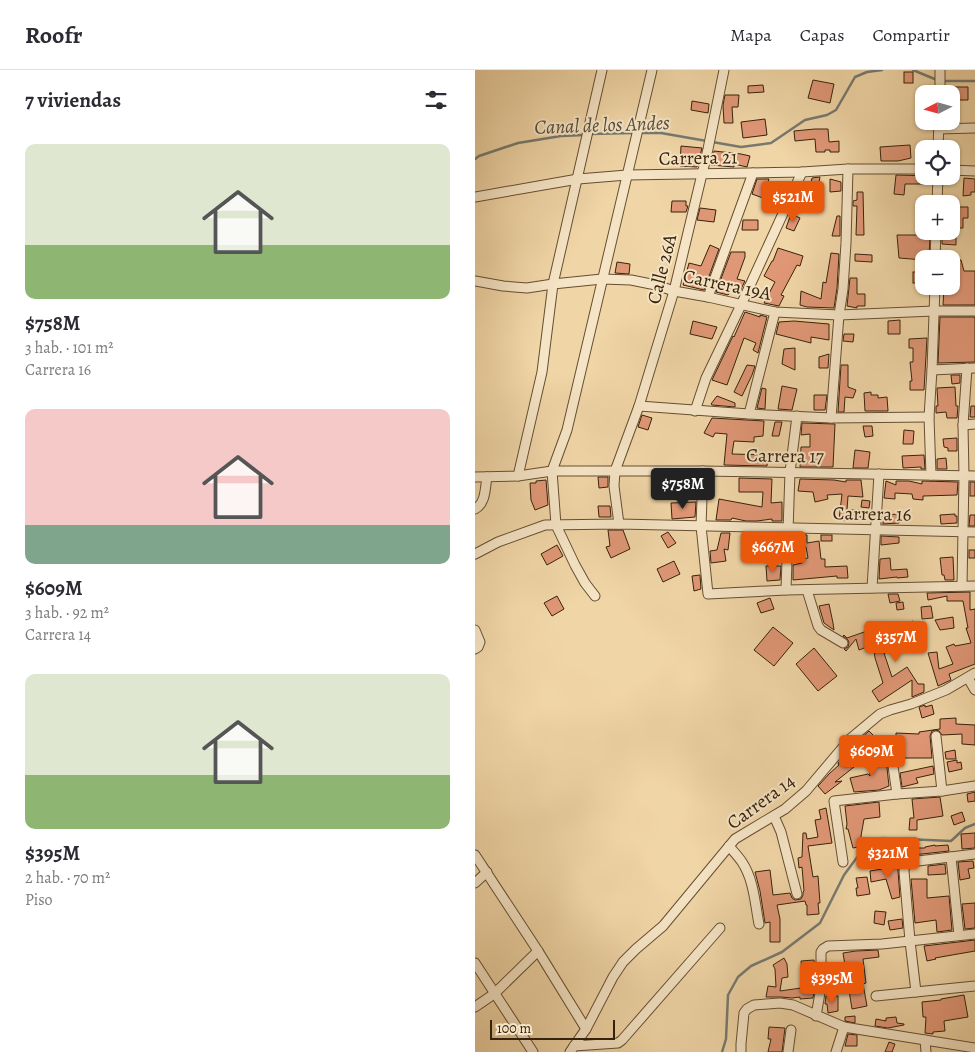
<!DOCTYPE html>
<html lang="es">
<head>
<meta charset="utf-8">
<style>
  :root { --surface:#fff; --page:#f7f7f7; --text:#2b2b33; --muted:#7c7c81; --line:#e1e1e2; --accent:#ea580c }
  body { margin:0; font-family:Alegreya,serif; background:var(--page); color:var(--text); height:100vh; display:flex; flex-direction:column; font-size:19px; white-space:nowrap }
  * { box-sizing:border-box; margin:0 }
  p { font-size:16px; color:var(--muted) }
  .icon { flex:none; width:28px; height:28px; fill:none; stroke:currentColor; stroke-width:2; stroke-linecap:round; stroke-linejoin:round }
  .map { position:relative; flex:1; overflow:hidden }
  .panel { display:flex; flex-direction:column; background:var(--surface); width:475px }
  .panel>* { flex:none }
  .needle { width:32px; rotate:264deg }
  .controls { position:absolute; left:440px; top:15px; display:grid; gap:10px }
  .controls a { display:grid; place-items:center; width:45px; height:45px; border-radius:10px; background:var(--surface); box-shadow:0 1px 4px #0004; font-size:25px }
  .scale { position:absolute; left:15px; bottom:12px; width:125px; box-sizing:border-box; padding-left:5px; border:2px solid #37220b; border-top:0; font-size:14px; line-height:18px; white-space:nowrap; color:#37220b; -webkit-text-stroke:4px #f5e4c5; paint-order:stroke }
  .price { position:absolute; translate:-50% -42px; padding:0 11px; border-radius:5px; background:var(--accent); color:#fff; font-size:16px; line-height:32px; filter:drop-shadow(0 1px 2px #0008) }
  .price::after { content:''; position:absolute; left:50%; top:30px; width:15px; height:11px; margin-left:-8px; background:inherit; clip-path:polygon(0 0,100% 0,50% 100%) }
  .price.active { background:#222; color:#fff }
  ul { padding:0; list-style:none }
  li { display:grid; align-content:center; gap:10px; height:265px; padding:0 25px }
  li span { display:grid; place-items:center; height:155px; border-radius:10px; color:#555 }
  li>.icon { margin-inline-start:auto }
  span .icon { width:90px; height:90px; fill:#fffc; stroke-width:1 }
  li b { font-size:21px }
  h2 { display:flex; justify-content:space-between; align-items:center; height:60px; padding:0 25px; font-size:21px }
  header { display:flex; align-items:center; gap:30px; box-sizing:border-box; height:70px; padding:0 25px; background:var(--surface); border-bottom:1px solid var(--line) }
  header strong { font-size:24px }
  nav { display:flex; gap:28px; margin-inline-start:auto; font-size:18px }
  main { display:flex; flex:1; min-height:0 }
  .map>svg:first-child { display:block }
</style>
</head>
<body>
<header>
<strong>Roofr</strong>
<nav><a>Mapa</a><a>Capas</a><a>Compartir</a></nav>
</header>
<main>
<section class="panel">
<h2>7 viviendas<svg class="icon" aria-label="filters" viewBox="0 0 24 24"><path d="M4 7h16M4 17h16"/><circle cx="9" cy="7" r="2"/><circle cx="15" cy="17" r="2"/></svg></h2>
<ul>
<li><span style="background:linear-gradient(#dfe7d0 65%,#8fb573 0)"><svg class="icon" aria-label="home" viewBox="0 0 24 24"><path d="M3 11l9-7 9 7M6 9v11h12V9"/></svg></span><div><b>$758M</b><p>3 hab. · 101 m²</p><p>Carrera 16</p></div></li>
<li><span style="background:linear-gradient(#f6c9c9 75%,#7fa58c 0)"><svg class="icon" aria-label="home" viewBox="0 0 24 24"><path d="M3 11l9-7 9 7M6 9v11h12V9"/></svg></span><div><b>$609M</b><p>3 hab. · 92 m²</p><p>Carrera 14</p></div></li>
<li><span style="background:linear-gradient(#dfe7d0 65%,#8fb573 0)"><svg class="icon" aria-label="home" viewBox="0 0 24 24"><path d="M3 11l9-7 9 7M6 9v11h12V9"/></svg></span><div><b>$395M</b><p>2 hab. · 70 m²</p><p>Piso</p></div></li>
</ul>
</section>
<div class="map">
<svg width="500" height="982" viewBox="0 0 500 982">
  <rect width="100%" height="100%" fill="#f0d5a6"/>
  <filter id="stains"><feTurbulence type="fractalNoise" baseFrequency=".004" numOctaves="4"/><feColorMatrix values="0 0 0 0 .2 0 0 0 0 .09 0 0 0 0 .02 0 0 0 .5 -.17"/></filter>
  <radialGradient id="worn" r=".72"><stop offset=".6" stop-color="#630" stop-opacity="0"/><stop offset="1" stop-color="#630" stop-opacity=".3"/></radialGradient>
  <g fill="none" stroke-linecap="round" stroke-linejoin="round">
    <g stroke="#767a70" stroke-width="2.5">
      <path d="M438,0L462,10"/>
      <path d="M468,11H500"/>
      <path d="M165,63H186L266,77L296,73L330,50L352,45L361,40L380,7L392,2L407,0"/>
      <path d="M115,64L159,63"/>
      <path d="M0,89L4,86L43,73L86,66L109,65"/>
      <path d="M247,982L251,969L253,925L263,907L276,896L307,882L345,853L369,805L386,782L407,768L476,771L490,758L500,754"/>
    </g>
  </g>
  <g fill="#e09776" stroke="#37220b">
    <rect x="429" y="2" width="9" height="11"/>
    <path d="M338,10L359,14L355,33L333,28Z"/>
    <path d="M288,15L289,22L273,23V16Z"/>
    <path d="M474,17H493V30H476V24H474Z"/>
    <path d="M250,25H264L263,37H257L258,53H249L248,35Z"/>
    <path d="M217,31L234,34L233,43L216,40Z"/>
    <path d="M290,49L292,65L268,68L266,52Z"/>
    <path d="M340,59H353L354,72L364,71V82H355V80H350V82H341L340,69L320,71L319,61Z"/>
    <path d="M435,75L436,88L423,91H406L405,77Z"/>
    <path d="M206,76L227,78L222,97L205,96Z"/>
    <path d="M239,81L266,84L275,86L272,97L259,94V97L236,95Z"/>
    <path d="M421,105L457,106L456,114H430L429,125L419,124Z"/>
    <path d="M345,107L342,123L334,122L337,108Z"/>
    <path d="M489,108L500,109V122H496V125L488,126Z"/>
    <path d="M282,109H294L288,128L277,124Z"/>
    <path d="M355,109L366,112V121L355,122Z"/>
    <path d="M382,122H388L389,165H381L382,136H378V131L382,130Z"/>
    <path d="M197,131H211V136H213L211,142H196Z"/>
    <path d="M476,137H493V148H488V158H476Z"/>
    <path d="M225,138L241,140L239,152L222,150Z"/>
    <path d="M316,144L325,148L319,161L311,158Z"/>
    <path d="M362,146H365V166H357Z"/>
    <path d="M268,150H283V160H267Z"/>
    <path d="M467,161H481V175L467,174Z"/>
    <path d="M422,165H455L454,189H449V190L424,188Z"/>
    <path d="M235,175L244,179L229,220L208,215L214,193L226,196Z"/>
    <path d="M303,178L328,186L325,196L322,195L306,225L309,226L304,236L289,233L300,212L289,206L297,191H298Z"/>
    <path d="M256,182H270V187L262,209L270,211L265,221L258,218L253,225L241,222Z"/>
    <path d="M356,183L364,184L362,218L359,238L332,237L325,235L326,221L346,229L348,212L351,213Z"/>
    <path d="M380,184L397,185V192L380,191Z"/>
    <path d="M476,190H486L489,201H500V235H468L469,216H476Z"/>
    <path d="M142,192L155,194L154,204L140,203Z"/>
    <rect x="438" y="202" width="11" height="11"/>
    <path d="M375,208H382V224H390V236H382V238L372,236Z"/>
    <path d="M270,242L285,247V245L292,247L283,283L278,280L281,273L269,268L252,315L237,310L258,266L259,267Z"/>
    <path d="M465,247H500V292L463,293Z"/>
    <path d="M425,250V264H413V251Z"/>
    <path d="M218,251L242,257L237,269L215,264Z"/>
    <path d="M319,251L354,254V270L336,267V273L301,264L304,252Z"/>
    <path d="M369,264H379L378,272L368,271Z"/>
    <path d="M452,268L449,320H435V311H437L435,292H438V278H434V269Z"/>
    <path d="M320,278V300L307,294L309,279Z"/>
    <path d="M354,284L353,298H344V287Z"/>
    <path d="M272,295L280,296L277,305L267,326L259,322Z"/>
    <path d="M366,295H373V317L381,320L378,328L370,327L369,342H363Z"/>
    <path d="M476,305H485V313L477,314Z"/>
    <path d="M307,316L322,319L317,340L303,339Z"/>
    <path d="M480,317L481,336H483L482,348H472L471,342L461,343V336H463L462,318Z"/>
    <path d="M287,318L291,319L290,339L282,338Z"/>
    <path d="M396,322V325H403V328L412,327L413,341H390L389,323Z"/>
    <path d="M339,325H352L350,340H339Z"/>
    <path d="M242,326L260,333V337L237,335L236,334Z"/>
    <path d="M496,336H500V347H495Z"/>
    <path d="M167,345L177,348L173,360L163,357Z"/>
    <path d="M237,348L289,351L288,366L279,367V372L259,371L257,384L293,385L292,396L249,395L252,364L240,363L238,367L229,363Z"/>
    <path d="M300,352H307L304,366H297Z"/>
    <path d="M327,353L360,354L358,397H325L326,377H335V364L326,365Z"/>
    <path d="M388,356H397L398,366L390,367Z"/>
    <path d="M429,360L439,361L438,374H428Z"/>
    <path d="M482,368V381H473V378L469,377L468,369Z"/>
    <path d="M380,380L395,382L393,398H378Z"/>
    <path d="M449,385L450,399H446V397L428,398L427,386Z"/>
    <path d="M471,388L472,399H462V389Z"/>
    <path d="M123,407H133V417L124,418Z"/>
    <path d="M264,408L297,409L296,433L307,432V451H297V449L282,451H271L257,448L256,450H241L244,429L287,437L288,422H264Z"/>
    <path d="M325,409L359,410L371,412V410H386L388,427L373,426L372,440H384L386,450H364L367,424L352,425L353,429L340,432L338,422L323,421Z"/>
    <path d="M71,410L73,435L60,440L56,430L55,413H61V411Z"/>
    <path d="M411,411L421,415V411H434L447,414V411L483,412L482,425L448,426V430L438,429L437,424L420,423V429L409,428Z"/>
    <rect x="495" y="412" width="5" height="14"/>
    <path d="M387,430L395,431L394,438L386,437Z"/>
    <path d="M221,432L220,447L197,449L196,433Z"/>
    <path d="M123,436H135L136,447H124Z"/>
    <path d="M424,444V453L408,454V445Z"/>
    <path d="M480,444V446H482V453L466,454L465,445Z"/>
    <path d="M495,445H500V456H494Z"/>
    <path d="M133,460H148L155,479L136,488L131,477L135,476Z"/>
    <path d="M193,462L201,473L193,478L186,466Z"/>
    <path d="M246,463H255L253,480L249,479L251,491L236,493L235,481L242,480Z"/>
    <path d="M297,464H307L306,476L289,477L290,482L273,485L271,473L298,469Z"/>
    <path d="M319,464L332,465V473L344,471L346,489H350V497L372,496L373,508H362V506L318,510V495L327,493L326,489L333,488L331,477L319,476Z"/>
    <rect x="346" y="465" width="11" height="6"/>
    <path d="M406,466L424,467V473L406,475Z"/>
    <path d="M82,475L88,486L72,495L66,484Z"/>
    <rect x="494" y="480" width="6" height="8"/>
    <path d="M478,487L479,510H470L469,505H467L465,488Z"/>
    <path d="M415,488L416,500L432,499L433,507L422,508V507L404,509L405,489Z"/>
    <path d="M199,491L205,504L188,512L182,499Z"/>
    <path d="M291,496H306L305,510L292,511Z"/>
    <path d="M225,505L226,519L219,521L217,506Z"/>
    <path d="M495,522V540L500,539V594L474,604L476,610L463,616L453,583L462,582L464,599L478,594L471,577L479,574L480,576L496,573L491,558H493L488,531H472V526L453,530L452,523Z"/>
    <path d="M413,524H423L425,531L415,533Z"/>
    <path d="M82,526L89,539L77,546L69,533Z"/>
    <path d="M295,528L299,539L286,543L282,533Z"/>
    <path d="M428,532L429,539L422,540L421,533Z"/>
    <path d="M354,534L358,553L359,560L349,553L344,536Z"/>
    <path d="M456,536L458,548L447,549L446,537Z"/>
    <path d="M478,547L479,558L465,560L460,550Z"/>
    <path d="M438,551L441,559L439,580L419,578V581L409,583L417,607L432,597L443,614H449V622L437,627V610L404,632L397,621L408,613L400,588L398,572L426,568L422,556Z"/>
    <path d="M298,557L318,573L299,596L279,580Z"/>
    <path d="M392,561L397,575L384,580L381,569L371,581L369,579L373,577L374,573L373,570L368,566L369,565L372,568Z"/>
    <path d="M339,578L362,606L343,621L321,594Z"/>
    <path d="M450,635V637L457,635L459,644L447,648L444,637Z"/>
    <path d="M481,648V654L500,655V675L487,674V664L467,665L464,661L460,660L457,661L455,666L457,688H423L421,673V663L444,664V662L465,659V649Z"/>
    <path d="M394,661L403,670L394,681L383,671Z"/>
    <path d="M480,680L481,689H471L470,682Z"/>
    <path d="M375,683L384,693L360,712L367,711L350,724L343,716L355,703L364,695L363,693Z"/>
    <path d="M394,689H411L414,716L404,720L379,722L375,708L393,704L395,706Z"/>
    <path d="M482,690V693L486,692L487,699L474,702L472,692Z"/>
    <path d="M458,696L459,704L441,708L443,713L427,717L425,703Z"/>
    <path d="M500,722V731L493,732L492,724Z"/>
    <path d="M465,727L468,746L442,750V760H434L435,748H439L437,729Z"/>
    <path d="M404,732L405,747L389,749L386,766L388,776L378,778L373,759H371L372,754L370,736Z"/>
    <path d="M351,738L357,773L333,776L338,807L343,806L345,833H343L344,844L332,845V835H331L330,831L302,835L305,849V872H295V852L290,853L285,821L280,802L295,800L298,825L315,823L317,828L320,830L326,829L328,825V822L329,821L327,797L324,798L323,788L327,787L328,763H331L332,769L343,767L340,750L346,749L344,740Z"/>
    <path d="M487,742L490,751L479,755L476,746Z"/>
    <path d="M500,763V778L487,779L486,764Z"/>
    <path d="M460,775V776L473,775L474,781L438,785L437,778H450V777Z"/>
    <path d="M498,791L499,798L493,799L495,808L485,810L483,792Z"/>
    <path d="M470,794L471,804L453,805V796Z"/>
    <path d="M413,797H423V801L425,827L417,829L411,809L396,812L395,801L413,798Z"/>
    <path d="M392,807L395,824L382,826L381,818H383L381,808Z"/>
    <path d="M436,809H452V828L474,826L477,860L462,862L461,850L440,853Z"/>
    <path d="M500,833V858L490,859L487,834Z"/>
    <path d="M400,841L411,842L409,855L399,853Z"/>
    <path d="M427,849L428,858L415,860L413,851Z"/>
    <path d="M500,870V881L460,888L461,889L452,891L449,876Z"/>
    <path d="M403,880L404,887L388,889L391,913L388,914L392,936L377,939L368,883L381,881Z"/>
    <path d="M309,888L312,894L313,907L307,908L305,921L340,916L338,928L325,929V927L317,928L306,927H291L293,916L301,917L300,899L298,895Z"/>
    <path d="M339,890L340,905L327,906L326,891Z"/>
    <path d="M362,895V903L352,904V896Z"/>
    <path d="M489,925L493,947L469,951L470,961L458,962V964L450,963L451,947H448L447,932L466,930V929Z"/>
    <path d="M351,926H363V941L353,943L352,934H350Z"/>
    <path d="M380,946V953L370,951V947Z"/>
    <path d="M421,947L422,953L429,954V955L413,958L400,956L401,949L411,951V948Z"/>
    <path d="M294,957L310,958L307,982H293L296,969H293Z"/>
    <path d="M373,964L382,965V976H370Z"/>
    <path d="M414,972L420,974L417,982H410Z"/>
  </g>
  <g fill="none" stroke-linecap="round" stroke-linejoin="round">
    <g stroke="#654f32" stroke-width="11">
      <g id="minor">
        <path d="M465,24V0"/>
        <path d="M464,59L500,58"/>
        <path d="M463,79L464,51"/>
        <path d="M476,100L500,101"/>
        <path d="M0,127L103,109L152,105L327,102L373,99H449"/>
        <path d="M462,134L463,106"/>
        <path d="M460,189L461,161"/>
        <path d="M0,211L28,216L52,218L78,214L127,209L156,210L181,215L199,221L233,227L300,242L364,245L459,241H500"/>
        <path d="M233,227L278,103"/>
        <path d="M457,300L500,298"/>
        <path d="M164,336L274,344L356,348L454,347"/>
        <path d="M220,341L231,308L266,235L327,102"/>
        <path d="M274,344L300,242"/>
        <path d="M356,348L364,245L368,219L371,173L373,99"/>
        <path d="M488,355L500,354"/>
        <path d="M228,401L226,456L233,524L311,520L500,516"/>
        <path d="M456,405L454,347L457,300L460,216"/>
        <path d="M43,406L67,302L78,214L127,0"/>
        <path d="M0,407L43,406L77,401H228L500,406"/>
        <path d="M0,439C11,433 10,418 12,407"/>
        <path d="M144,454L139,416L140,401L164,336L199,221L233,79L249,0"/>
        <path d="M0,484L23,472L70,455L144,454L500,462"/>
        <path d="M487,516L489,406L488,355L492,298"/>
        <path d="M397,518L404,404"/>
        <path d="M311,520L315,402L322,346"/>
        <path d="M332,520L343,556L346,560L368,573"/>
        <path d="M120,526L110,513L100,495L81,455L77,401L92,360L177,0"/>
        <path d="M0,560L5,572L3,577L0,579"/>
        <path d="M493,608L500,620"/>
        <path d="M461,666L467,721"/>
        <path d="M415,675L422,724"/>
        <path d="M299,746L306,762L322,824"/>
        <path d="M254,776C258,781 263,786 267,792C279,810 280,834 284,854"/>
        <path d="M0,785L63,881L111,959"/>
        <path d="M476,787L484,865"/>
        <path d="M368,792L359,731L422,724L467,721L500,716"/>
        <path d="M0,813L12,802"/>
        <path d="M0,893L58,982"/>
        <path d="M441,922L435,871L429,801L430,795L435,792L500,784"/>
        <path d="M401,926L500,916"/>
        <path d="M0,937L19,924L63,881"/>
        <path d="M341,946L346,917V882L348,879L353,876L407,874L500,864"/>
        <path d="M450,970L451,982"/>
        <path d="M99,976L143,973L147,970L245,858"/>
        <path d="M95,982L111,959L138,907L148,892L161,879L188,856L260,769L310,739L331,721L375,669L405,644L415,640L436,634L471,620L500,603"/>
        <path d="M266,982V974L269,943L272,939L279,935L305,933L318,935L369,957L500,978"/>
        <path d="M313,982L316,960"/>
        <path d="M361,982L369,957"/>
      </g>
    </g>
    <use href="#minor" stroke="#f5e4c5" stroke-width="9"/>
  </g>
  <g text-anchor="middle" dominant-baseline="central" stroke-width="4" stroke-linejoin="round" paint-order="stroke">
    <g font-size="19" fill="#37220b" stroke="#f5e4c5">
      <text transform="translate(223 88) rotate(-1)">Carrera 21</text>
      <text transform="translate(187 199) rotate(-76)">Calle 26A</text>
      <text transform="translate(252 215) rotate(12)">Carrera 19A</text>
      <text transform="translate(310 386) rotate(1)">Carrera 17</text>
      <text transform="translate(397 444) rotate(1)">Carrera 16</text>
      <text transform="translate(286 732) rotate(-36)">Carrera 14</text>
    </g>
    <g font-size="20" font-style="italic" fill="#564e3e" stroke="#f5e4c5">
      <text transform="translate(127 55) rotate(-2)">Canal de los Andes</text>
    </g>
  </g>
  <rect width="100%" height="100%" filter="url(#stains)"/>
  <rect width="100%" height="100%" fill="url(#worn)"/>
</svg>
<div class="controls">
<a><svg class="needle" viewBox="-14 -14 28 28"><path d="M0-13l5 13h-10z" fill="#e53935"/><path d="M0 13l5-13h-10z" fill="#7c7c81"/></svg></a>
<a><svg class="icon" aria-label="locate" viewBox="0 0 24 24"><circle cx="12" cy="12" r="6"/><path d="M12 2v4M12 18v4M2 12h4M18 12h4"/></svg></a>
<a>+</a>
<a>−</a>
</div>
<div class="scale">100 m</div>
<b class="price" style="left:318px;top:153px">$521M</b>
<b class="price active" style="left:208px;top:440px">$758M</b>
<b class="price" style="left:298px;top:503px">$667M</b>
<b class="price" style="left:421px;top:593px">$357M</b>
<b class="price" style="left:397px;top:707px">$609M</b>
<b class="price" style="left:413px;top:809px">$321M</b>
<b class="price" style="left:357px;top:934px">$395M</b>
</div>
</main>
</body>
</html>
